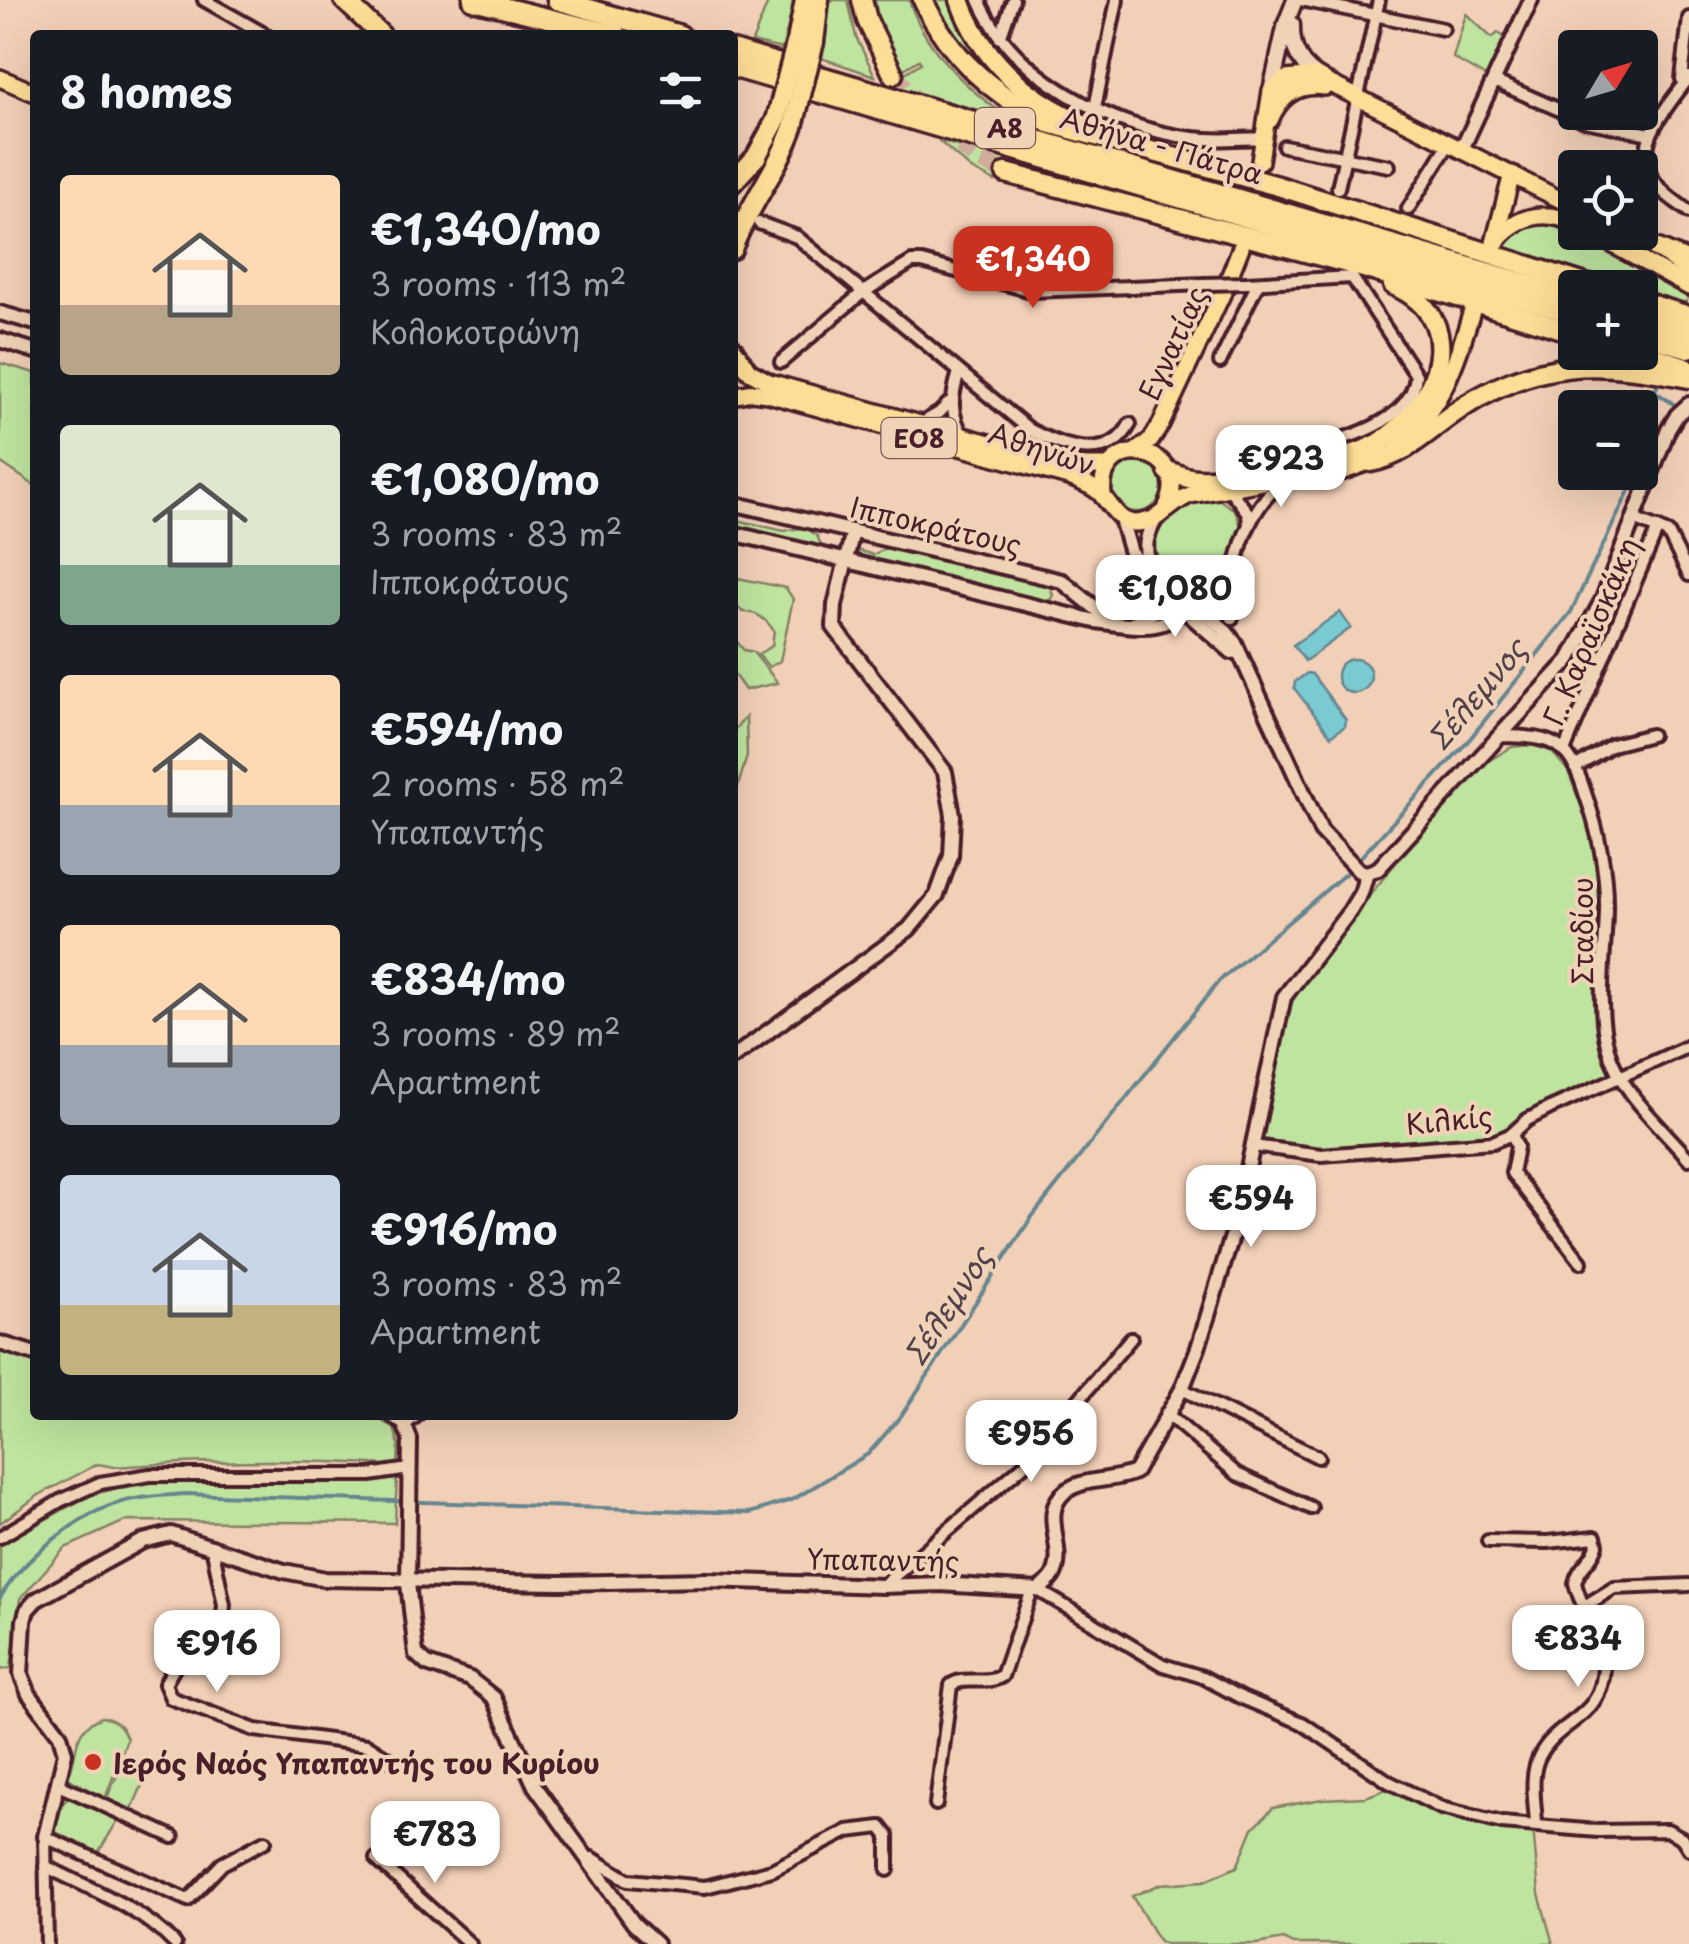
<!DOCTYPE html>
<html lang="en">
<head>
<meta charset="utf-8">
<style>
  :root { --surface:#171b24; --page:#242831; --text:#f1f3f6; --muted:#9ea1a6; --accent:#c8321e }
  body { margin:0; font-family:"Playpen Sans",sans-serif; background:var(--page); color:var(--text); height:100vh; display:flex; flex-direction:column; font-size:38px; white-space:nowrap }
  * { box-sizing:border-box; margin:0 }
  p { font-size:32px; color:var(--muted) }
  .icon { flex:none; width:55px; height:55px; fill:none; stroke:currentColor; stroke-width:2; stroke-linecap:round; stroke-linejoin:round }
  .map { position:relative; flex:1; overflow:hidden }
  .details { position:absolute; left:30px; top:30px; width:708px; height:1390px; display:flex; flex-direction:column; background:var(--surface); border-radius:10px; box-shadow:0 10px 40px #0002 }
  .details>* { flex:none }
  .needle { width:65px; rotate:52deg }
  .buttons { position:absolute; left:1558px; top:30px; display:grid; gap:20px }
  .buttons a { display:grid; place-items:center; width:100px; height:100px; border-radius:10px; background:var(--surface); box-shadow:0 10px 40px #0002; font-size:50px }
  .price { position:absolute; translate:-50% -85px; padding:0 22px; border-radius:20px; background:#fff; color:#222; font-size:32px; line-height:65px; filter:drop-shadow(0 2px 5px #0008) }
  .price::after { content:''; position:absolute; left:50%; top:60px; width:30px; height:22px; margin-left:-15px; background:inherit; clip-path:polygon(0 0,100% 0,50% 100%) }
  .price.current { background:var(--accent); color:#fff }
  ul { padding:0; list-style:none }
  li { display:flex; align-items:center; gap:30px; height:250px; padding:0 30px }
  li span { display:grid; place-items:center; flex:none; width:280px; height:200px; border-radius:10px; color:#555 }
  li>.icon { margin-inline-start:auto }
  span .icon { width:120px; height:120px; fill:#fffc; stroke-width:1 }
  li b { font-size:42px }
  h2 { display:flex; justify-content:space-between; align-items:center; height:120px; padding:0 30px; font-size:42px }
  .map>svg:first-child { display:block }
</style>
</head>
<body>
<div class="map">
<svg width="1689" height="1944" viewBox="0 0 1689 1944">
  <rect width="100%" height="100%" fill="#f2cfb7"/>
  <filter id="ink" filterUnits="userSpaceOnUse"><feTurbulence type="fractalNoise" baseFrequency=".01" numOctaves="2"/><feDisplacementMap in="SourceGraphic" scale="20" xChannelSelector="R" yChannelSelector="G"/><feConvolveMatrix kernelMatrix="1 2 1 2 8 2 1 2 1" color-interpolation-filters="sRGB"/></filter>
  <g filter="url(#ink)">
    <g fill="#bfe49f" stroke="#848265" stroke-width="2.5">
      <path d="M769,0H795L782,49L752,42Z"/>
      <path d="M827,0H848L856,37L875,76L821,58Z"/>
      <path d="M875,0H909C925,50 968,90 1010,119L886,85L921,63L919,60L902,70L878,21Z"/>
      <path d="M933,0H949L970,40L1005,87L952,33Z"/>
      <path d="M1466,14L1492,38L1498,33L1508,39L1491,80L1453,58Z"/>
      <path d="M939,141L1007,159L995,181L971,169Z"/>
      <path d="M1530,223C1577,223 1648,271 1689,296L1683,309L1640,295V288L1619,287L1503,248L1509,238Z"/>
      <path d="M0,363L35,373V486L0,462Z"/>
      <circle cx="1137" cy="487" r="25"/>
      <path d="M1215,497L1235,510L1242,528L1221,594L1220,614C1196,593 1127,553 1164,517C1181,502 1193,499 1215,497Z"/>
      <path d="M733,519L784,531L806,527L817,536L821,545L816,548L733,528Z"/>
      <path d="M886,548L1049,585L1053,595L1049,602L1042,601L858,558L854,553L861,551L873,555Z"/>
      <path d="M733,577L786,588L793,599L780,661L769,667L758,654L772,646L774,631C766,619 756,611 743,612L733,604Z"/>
      <path d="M733,637L744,650L753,652L778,683L745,690L733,673Z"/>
      <path d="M746,717L747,756L733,803V768L735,765L733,761V731Z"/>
      <path d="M1531,745L1551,751L1568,771L1593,837L1598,863L1600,914L1595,1022L1610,1074C1574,1091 1527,1104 1500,1134L1320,1148L1261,1139C1271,1086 1276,1026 1303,980L1412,842L1485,763L1512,747Z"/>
      <path d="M0,1350L35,1362V1415H332L380,1420L394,1428L399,1445L398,1466C302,1458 210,1460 114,1467L98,1464L39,1495L0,1523Z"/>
      <path d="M397,1475L395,1523L125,1521L65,1548L20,1599L11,1668L0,1670V1545L88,1496L127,1485L192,1478Z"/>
      <path d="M102,1717C116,1720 122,1725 127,1739L105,1799L68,1778C79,1753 71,1728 102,1717Z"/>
      <path d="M122,1764L147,1774L131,1811L106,1800Z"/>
      <path d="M1389,1788L1443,1813L1533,1827L1539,1894L1553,1944H1293L1283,1939L1257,1944H1165L1159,1941L1132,1896L1161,1884L1204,1881L1237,1867L1253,1828L1273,1808L1322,1799L1366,1797Z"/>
      <path d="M70,1796L120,1817L98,1853L52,1830L58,1808Z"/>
    </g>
    <g fill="#79cad1" stroke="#66868f" stroke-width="2.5">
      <path d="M1340,612L1351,628L1305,661L1293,645Z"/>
      <circle cx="1354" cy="676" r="17"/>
      <path d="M1307,673L1312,674L1346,720L1345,726L1331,736L1294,688L1295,682Z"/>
    </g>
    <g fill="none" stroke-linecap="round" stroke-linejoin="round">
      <g stroke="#66868f" stroke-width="4">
        <path d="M1654,391L1678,407"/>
        <path d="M1640,421L1660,380"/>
        <path d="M1640,441L1643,462L1640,468"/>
        <path d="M0,1598C22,1560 79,1513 122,1502C142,1496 165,1496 185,1494L750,1513L794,1499L868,1454L901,1416L1031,1218L1219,981L1345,874L1469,740L1571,612L1638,472"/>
      </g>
      <g stroke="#d0ac9b" stroke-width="18" stroke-dasharray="18 9" stroke-linecap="butt">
        <path d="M893,74L922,108"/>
        <path d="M940,127L975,157L1006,173"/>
      </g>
      <g stroke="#4a1f2b" stroke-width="18">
        <g id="minor">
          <path d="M204,0L266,35"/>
          <path d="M979,0C1013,78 1111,128 1193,138C1217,141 1239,139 1263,138"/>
          <path d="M1301,0L1443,29"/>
          <path d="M1000,38L1013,0"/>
          <path d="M1689,77C1670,104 1631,143 1653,179C1661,193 1677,202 1689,212"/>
          <path d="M1496,82L1585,121L1650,134"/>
          <path d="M1685,82L1682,79L1689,18"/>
          <path d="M1095,108L1117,0"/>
          <path d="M1284,146L1389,166"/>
          <path d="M1338,188L1379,0"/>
          <path d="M1408,209L1450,142"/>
          <path d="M759,223L797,237L1030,430C1062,447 1109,464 1130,424"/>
          <path d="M1247,283L1352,277L1416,375C1412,432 1316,445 1273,457L1264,455L1262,449"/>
          <path d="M781,362L862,293L912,262H922L1032,291L1204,284"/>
          <path d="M1220,362L1258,283"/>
          <path d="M959,372C951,398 949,413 964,437"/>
          <path d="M920,424L939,413L951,401"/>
          <path d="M1229,489L1248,513L1249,526"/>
          <path d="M1636,520L1668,533L1689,575"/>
          <path d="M1232,618C1228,572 1245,507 1286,480"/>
          <path d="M1500,736C1519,737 1542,735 1559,747C1573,757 1580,777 1585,793C1599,832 1607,871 1606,912C1605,956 1596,1006 1608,1049C1620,1092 1661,1126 1689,1159"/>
          <path d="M1564,751L1658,528"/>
          <path d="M1575,768L1612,745L1651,735"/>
          <path d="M1512,1134L1517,1147L1512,1173L1581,1262"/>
          <path d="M1253,1146L1321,1155L1493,1142L1512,1134L1527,1120L1550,1108L1689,1046"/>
          <path d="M1182,1389L1318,1457"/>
          <path d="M1166,1413L1237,1474L1311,1508"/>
          <path d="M0,1537L60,1501L100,1483L150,1475H370L409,1469"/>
          <path d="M1488,1541L1548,1542L1595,1537L1597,1545C1593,1561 1578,1567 1575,1583C1581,1611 1604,1634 1604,1663C1604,1720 1561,1717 1540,1755C1529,1775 1535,1802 1536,1824"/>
          <path d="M212,1546L224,1605L222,1625L177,1663L165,1684L171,1698L255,1730L367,1745L392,1761"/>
          <path d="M883,1586L1024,1465L1131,1338"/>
          <path d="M1038,1590L1163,1665L1203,1677L1242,1698L1302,1723L1389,1782L1441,1808L1502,1823L1598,1831L1667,1830L1682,1838L1689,1849"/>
          <path d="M1583,1607L1614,1588L1689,1585"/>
          <path d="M59,1785L173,1837"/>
          <path d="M936,1804L951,1685C965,1675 986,1686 1002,1676L1032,1590"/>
          <path d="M376,1859L470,1944"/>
          <path d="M588,1859L592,1858L628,1880L705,1887L772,1870L848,1831L881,1827L888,1836V1870"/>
          <path d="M45,1866C88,1888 141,1908 175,1944"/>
          <path d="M47,1944L45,1837L188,1900L222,1864L265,1841"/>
        </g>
      </g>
      <g stroke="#4a1f2b" stroke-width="20">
        <g id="tertiary">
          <path d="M1462,149L1531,0"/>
          <path d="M0,313L35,323"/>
          <path d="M0,340L35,351"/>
          <path d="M732,503L1062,581L1113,622"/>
          <path d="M1121,519L1131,553L1147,578L1232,652"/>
          <path d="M732,533L1095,621C1126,624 1175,639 1185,597"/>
          <path d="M1130,625L1178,599"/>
          <path d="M1367,873L1378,869L1569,660L1602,601L1668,430L1677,415L1689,404"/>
          <path d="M732,1058L909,929L937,895L951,856L953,815L945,772L834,627L835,605L853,531"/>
          <path d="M0,1343L35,1354"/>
          <path d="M392,1415L404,1424L410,1439L408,1583L416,1654L427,1664L470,1679L494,1698L535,1786L634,1924L656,1944"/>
          <path d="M404,1424L416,1415"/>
          <path d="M45,1837L65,1753L60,1735L29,1694L21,1674L24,1621L27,1610L36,1600L143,1541L171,1534L284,1571L325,1579L560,1583L707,1580L883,1586L940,1584L1038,1590C1044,1585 1051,1581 1054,1574C1067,1548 1038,1512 1066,1491C1085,1477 1114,1482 1135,1472L1182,1389L1198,1348L1237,1220L1284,997L1350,911L1361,893L1367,873L1359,871L1321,831L1235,643L1224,629L1150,567C1143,547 1146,535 1157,517"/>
        </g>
      </g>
      <g stroke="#4a1f2b" stroke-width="21">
        <g id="secondary">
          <path d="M1292,24C1291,49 1300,67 1323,79"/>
          <path d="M1271,91L1286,23L1295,0"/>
        </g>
      </g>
      <g stroke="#4a1f2b" stroke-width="22">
        <g id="primary">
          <path d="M0,78L35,93"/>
          <path d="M1270,120C1280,96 1298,83 1325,87"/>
          <path d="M1260,161L1271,91L1286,79L1315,76L1575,207"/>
          <path d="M1590,232L1689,287"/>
          <path d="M1625,232L1658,249L1689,272"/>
          <path d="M1494,243L1512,174"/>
          <path d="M1493,248C1511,217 1543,207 1575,224"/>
          <path d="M732,346L749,371L769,382L1072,466H1109"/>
          <path d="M732,396L752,392L768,394L1072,478C1082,482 1093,486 1100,493C1115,509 1121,531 1150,520C1165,515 1174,501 1190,495L1296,476L1344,471L1379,458"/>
          <path d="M1398,445C1442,409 1456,363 1472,311"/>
          <path d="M1135,452L1151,440L1161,424L1225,288L1241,247"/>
          <path d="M1103,496C1096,428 1195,447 1167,506"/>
        </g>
      </g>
      <g stroke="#4a1f2b" stroke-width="25">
        <g id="motorway">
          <path d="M344,0L381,35"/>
          <path d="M473,0L617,35"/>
          <path d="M557,0L680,35"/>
          <path d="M862,0L867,20L893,74"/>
          <path d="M923,0C950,58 993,94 1049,123L1278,186L1598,288"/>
          <path d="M960,0C979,56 1026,99 1079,122"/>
          <path d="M798,36L805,0"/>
          <path d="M814,42L819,0"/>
          <path d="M732,50L1575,298"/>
          <path d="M732,67L1575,314"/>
          <path d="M1006,173L1347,263L1575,333"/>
          <path d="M732,183L756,157L776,120"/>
          <path d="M732,249C748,206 778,170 793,127"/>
          <path d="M1658,249L1689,262"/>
          <path d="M1640,301L1689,316"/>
          <path d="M1640,317L1689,332"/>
          <path d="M1640,334L1689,348"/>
          <path d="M1639,352L1686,367"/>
          <path d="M1371,462C1406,455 1429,430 1457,411C1537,357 1599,360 1689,378"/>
          <path d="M1168,471C1178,475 1187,479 1198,479C1225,481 1340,461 1365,450C1431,421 1479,322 1393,285"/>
        </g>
      </g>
      <use href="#minor" stroke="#f0d3b6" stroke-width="10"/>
      <use href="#tertiary" stroke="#f0d3b6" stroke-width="12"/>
      <use href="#secondary" stroke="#f0d3b6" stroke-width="14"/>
      <use href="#primary" stroke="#fedd96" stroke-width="15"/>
      <use href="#motorway" stroke="#fedd96" stroke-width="18"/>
      <g stroke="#4a1f2b" stroke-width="18" stroke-linecap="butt">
        <path id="minor-bridge" d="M1204,284L1247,283"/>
      </g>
      <g stroke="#4a1f2b" stroke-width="25" stroke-linecap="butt">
        <g id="motorway-bridge">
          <path d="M776,120L798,36"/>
          <path d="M793,127L814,42"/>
        </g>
      </g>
      <use href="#minor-bridge" stroke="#f0d3b6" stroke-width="10"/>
      <use href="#motorway-bridge" stroke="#fedd96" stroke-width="18"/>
    </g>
  </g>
  <circle fill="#c8321e" stroke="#f0d3b6" stroke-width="4" cx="93" cy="1762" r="10"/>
  <g text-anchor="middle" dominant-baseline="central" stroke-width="8" stroke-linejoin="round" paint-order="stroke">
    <g fill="#f0d3b6" stroke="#7c5555" stroke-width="2.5">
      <rect x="975" y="108" width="60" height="40" rx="8"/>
      <rect x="881.5" y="418" width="75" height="40" rx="8"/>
    </g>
    <g font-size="25" font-weight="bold" fill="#4a1f2b">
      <text x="1005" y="128">Α8</text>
      <text x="919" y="438">ΕΟ8</text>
    </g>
    <g font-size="28" fill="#4a1f2b" stroke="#f0d3b6">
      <text transform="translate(1162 145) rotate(16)">Αθήνα - Πάτρα</text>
      <text transform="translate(1172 343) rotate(-65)">Εγνατίας</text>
      <text transform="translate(1042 448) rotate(18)">Αθηνών</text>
      <text transform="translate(936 525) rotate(13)">Ιπποκράτους</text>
      <text transform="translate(1590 631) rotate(-67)">Γ. Καραϊσκάκη</text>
      <text transform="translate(1581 931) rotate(-90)">Σταδίου</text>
      <text transform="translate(1449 1119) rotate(-6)">Κιλκίς</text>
      <text transform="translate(883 1559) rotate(1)">Υπαπαντής</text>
    </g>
    <g font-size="28" font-weight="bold" fill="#4a1f2b" stroke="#f0d3b6" text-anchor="start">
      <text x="113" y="1762">Ιερός Ναός Υπαπαντής του Κυρίου</text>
    </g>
    <g font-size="30" font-style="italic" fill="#53414c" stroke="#f0d3b6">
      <text transform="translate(1476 693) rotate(-50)">Σέλεμνος</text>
      <text transform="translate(947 1305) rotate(-57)">Σέλεμνος</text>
    </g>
  </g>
</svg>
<div class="buttons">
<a><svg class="needle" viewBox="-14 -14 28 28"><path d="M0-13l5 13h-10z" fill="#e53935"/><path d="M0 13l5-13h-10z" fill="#9ea1a6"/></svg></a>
<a><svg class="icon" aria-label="locate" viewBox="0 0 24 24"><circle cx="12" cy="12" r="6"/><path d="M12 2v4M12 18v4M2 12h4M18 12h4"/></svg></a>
<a>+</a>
<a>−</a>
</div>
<b class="price current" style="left:1033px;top:311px">€1,340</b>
<b class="price" style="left:1281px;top:510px">€923</b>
<b class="price" style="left:1175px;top:640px">€1,080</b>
<b class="price" style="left:1251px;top:1250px">€594</b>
<b class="price" style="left:1031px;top:1485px">€956</b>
<b class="price" style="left:1578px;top:1690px">€834</b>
<b class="price" style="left:217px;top:1695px">€916</b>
<b class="price" style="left:435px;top:1886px">€783</b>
<section class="details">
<h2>8 homes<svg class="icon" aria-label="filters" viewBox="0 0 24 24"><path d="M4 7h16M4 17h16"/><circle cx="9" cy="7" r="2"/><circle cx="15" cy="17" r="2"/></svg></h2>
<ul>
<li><span style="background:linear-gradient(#ffd9b3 65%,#b9a48a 0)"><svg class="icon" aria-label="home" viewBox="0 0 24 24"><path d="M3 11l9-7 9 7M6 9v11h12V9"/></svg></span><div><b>€1,340/mo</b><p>3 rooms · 113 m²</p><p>Κολοκοτρώνη</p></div></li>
<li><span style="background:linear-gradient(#dfe7d0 70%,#7fa58c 0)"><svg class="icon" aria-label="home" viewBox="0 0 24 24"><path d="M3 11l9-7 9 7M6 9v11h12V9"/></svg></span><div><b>€1,080/mo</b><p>3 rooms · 83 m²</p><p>Ιπποκράτους</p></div></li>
<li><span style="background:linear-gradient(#ffd9b3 65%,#9aa5b1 0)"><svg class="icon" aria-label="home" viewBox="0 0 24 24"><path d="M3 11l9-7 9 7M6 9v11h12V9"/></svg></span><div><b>€594/mo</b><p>2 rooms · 58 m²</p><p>Υπαπαντής</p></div></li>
<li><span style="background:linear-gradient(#ffd9b3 60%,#9aa5b1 0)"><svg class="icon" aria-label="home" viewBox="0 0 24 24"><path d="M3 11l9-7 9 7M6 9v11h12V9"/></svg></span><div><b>€834/mo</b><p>3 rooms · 89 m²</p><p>Apartment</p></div></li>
<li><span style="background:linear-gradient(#c9d6e8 65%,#c2b280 0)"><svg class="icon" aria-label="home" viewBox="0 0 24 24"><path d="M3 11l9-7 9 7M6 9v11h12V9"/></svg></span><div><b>€916/mo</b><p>3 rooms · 83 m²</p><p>Apartment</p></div></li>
</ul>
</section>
</div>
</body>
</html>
